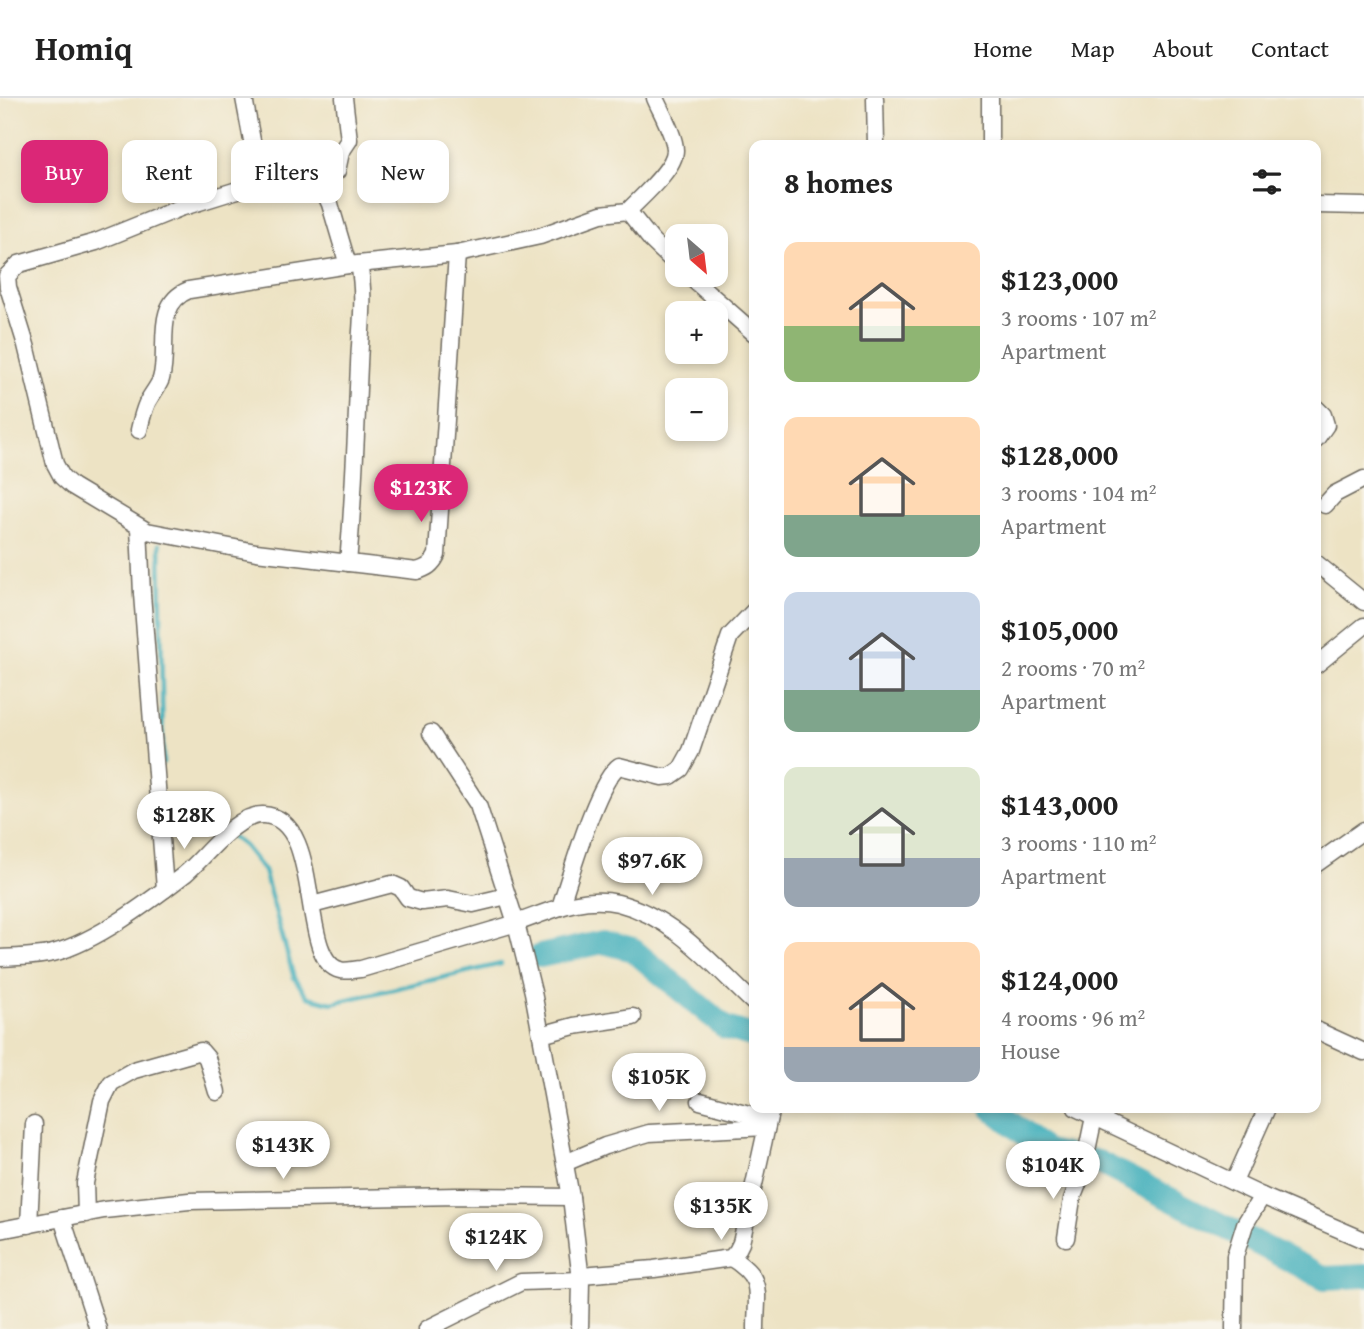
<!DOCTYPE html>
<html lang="en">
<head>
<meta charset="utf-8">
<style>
  :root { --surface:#fff; --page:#f6f6f6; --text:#222; --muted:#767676; --line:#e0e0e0; --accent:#db2777 }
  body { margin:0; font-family:"Gentium Book Plus",serif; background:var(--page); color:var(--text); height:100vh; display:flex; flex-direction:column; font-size:26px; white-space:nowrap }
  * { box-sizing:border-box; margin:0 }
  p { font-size:23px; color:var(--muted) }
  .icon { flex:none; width:38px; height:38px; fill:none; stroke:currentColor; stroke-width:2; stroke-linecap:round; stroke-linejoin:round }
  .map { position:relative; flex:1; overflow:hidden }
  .sheet { position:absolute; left:749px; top:42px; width:572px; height:973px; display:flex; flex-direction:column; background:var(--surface); border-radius:14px; box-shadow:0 4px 10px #0003 }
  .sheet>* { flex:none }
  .banner { position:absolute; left:21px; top:42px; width:623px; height:63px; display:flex; gap:14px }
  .needle { width:46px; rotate:152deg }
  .tools { position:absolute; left:665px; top:126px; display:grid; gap:14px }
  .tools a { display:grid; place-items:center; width:63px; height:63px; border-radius:14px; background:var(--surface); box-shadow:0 4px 10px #0003; font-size:35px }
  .price { position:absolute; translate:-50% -60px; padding:0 16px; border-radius:24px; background:#fff; color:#222; font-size:23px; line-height:46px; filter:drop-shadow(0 2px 4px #0008) }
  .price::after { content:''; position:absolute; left:50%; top:42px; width:21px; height:16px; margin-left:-10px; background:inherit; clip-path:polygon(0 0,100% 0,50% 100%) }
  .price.selected { background:var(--accent); color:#fff }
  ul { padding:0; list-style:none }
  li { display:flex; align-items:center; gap:21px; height:175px; padding:0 35px }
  li span { display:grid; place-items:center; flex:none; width:196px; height:140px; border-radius:14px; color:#555 }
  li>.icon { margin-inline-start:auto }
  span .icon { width:84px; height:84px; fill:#fffc; stroke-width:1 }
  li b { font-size:30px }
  h2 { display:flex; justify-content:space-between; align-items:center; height:84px; padding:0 35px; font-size:30px }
  .chip { padding:0 24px; border-radius:14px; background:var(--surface); box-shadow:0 4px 10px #0003; font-size:24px; line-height:63px }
  .chip.selected { background:var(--accent); color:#fff }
  header { display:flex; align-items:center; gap:42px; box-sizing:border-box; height:98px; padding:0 35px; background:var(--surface); border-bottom:2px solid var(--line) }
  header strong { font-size:33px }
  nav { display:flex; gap:38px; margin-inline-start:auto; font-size:24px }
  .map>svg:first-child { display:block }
</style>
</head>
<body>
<header>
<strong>Homiq</strong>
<nav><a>Home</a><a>Map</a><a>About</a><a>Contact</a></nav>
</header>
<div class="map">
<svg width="1364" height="1231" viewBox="0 0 1364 1231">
  <rect width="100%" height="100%" fill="#f7f3e8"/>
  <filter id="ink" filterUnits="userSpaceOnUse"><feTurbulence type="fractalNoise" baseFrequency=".0143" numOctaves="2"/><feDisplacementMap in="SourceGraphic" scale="14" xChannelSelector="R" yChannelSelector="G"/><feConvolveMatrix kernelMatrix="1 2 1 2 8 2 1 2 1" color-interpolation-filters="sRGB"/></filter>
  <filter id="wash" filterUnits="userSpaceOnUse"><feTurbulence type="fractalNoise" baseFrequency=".00686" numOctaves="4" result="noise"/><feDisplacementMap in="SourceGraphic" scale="28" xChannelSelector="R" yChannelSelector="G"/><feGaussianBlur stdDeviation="1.57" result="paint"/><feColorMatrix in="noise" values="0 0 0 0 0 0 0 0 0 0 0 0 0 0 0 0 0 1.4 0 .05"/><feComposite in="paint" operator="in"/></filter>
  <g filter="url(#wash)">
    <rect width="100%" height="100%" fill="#ede3c4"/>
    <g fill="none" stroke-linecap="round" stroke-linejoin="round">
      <g stroke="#40afbb" stroke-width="4.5">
        <path d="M160,446L163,665"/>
        <path d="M165,702L168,714L183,726L213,723L223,731"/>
        <path d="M230,737L244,748L264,773L294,880L308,899L332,905L501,866"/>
      </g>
      <g stroke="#40afbb" stroke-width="24">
        <path d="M540,858L603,844L633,852L726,930L754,938"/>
        <path d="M992,1010L1046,1053L1098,1064L1325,1180L1364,1178"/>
      </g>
    </g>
  </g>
  <g filter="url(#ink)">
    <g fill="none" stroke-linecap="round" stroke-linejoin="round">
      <g stroke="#6f6b61" stroke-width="19">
        <g id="minor">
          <path d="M244,0L260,85"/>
          <path d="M875,0L876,47"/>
          <path d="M990,47V0"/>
          <path d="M318,88L337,73L341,54L349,42L344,0"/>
          <path d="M1316,107L1364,108"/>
          <path d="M628,113L652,143L677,167"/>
          <path d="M348,167L330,106L325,95L318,88L299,83H277L260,85L180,110L96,144L19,166L7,178L8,189L26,247L55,366L62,379L72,388L147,433L256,454L417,473C427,470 432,467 437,457L457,156"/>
          <path d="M688,177L754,235"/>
          <path d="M1316,310L1323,317L1326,327L1316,341"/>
          <path d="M139,332C141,323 143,314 147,305C151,297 158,289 161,281C170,252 152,206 189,192L348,167L457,156L540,138L601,116L628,113C640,100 675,71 675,52C675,38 661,14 655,0"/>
          <path d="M1325,407L1335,396L1364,381"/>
          <path d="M139,429L142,496L165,791"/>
          <path d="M348,465C354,399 356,333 359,267C360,233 366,200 359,166"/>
          <path d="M1316,465L1364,504"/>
          <path d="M1316,567L1364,528"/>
          <path d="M431,635L478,707L516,825L533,894L571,1099L581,1182L580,1231"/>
          <path d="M1316,766L1364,732"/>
          <path d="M312,807L392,786L401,790L408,800L422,804L448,801L473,806L507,798"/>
          <path d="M560,809C570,780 597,683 619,668L662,679L671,678L681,671L691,653L730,538L754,513"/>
          <path d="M0,860C18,859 36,859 53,855C96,844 150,803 185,776C206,759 235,716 263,717C325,719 297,862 340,872C346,874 355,871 361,871C411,856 460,842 510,827C545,816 579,796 618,805C674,819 713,867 754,905"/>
          <path d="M1316,932L1364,954"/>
          <path d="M541,937L574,928L633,919"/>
          <path d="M700,1003L768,1021"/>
          <path d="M1076,1010L1262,1098L1364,1142"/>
          <path d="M565,1065L605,1048L649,1035L766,1029"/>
          <path d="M1234,1084L1267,1010"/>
          <path d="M86,1116L85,1085L102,1003L111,985L134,972L201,953L207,960L217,994"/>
          <path d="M62,1120L98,1231"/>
          <path d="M29,1127L34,1026"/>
          <path d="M0,1132L104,1112L189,1103L458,1098L571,1099"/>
          <path d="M1066,1140L1072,1101L1082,1076L1094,1019"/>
          <path d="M731,1160C765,1181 756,1194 756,1231"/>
          <path d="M581,1177L654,1171L731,1160L737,1153L741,1145L771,1010"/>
          <path d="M427,1231L521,1184L581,1182"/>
          <path d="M1234,1231L1235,1158L1245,1126L1262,1098"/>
        </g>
      </g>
      <use href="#minor" stroke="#fff" stroke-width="16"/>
    </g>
  </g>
</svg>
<div class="tools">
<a><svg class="needle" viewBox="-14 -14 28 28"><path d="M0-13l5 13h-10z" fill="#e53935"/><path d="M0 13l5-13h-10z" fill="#767676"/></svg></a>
<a>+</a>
<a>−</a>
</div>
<b class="price selected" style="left:421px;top:426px">$123K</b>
<b class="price" style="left:184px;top:753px">$128K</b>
<b class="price" style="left:652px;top:799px">$97.6K</b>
<b class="price" style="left:659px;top:1015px">$105K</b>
<b class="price" style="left:283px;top:1083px">$143K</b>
<b class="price" style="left:1053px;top:1103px">$104K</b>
<b class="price" style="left:721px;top:1144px">$135K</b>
<b class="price" style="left:496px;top:1175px">$124K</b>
<div class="banner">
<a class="chip selected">Buy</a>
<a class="chip">Rent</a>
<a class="chip">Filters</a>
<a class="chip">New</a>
</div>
<section class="sheet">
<h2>8 homes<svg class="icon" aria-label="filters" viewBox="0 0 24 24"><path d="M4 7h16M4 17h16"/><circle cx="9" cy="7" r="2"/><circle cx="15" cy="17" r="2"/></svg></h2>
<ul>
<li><span style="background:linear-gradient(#ffd9b3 60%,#8fb573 0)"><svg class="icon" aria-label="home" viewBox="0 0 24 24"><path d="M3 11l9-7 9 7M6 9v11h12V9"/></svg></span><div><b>$123,000</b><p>3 rooms · 107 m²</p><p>Apartment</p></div></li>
<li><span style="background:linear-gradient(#ffd9b3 70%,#7fa58c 0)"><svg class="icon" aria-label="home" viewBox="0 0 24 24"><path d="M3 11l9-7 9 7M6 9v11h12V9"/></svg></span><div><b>$128,000</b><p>3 rooms · 104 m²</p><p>Apartment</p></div></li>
<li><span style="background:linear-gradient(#c9d6e8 70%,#7fa58c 0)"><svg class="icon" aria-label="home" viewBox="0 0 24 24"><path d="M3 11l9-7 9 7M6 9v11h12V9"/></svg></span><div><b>$105,000</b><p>2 rooms · 70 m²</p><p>Apartment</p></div></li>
<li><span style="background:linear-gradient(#dfe7d0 65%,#9aa5b1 0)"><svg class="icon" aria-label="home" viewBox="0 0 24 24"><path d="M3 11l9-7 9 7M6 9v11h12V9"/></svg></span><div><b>$143,000</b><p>3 rooms · 110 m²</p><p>Apartment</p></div></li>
<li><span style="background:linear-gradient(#ffd9b3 75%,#9aa5b1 0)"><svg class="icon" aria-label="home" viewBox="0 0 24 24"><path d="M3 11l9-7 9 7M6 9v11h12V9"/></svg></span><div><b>$124,000</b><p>4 rooms · 96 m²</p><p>House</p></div></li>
</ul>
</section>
</div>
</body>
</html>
